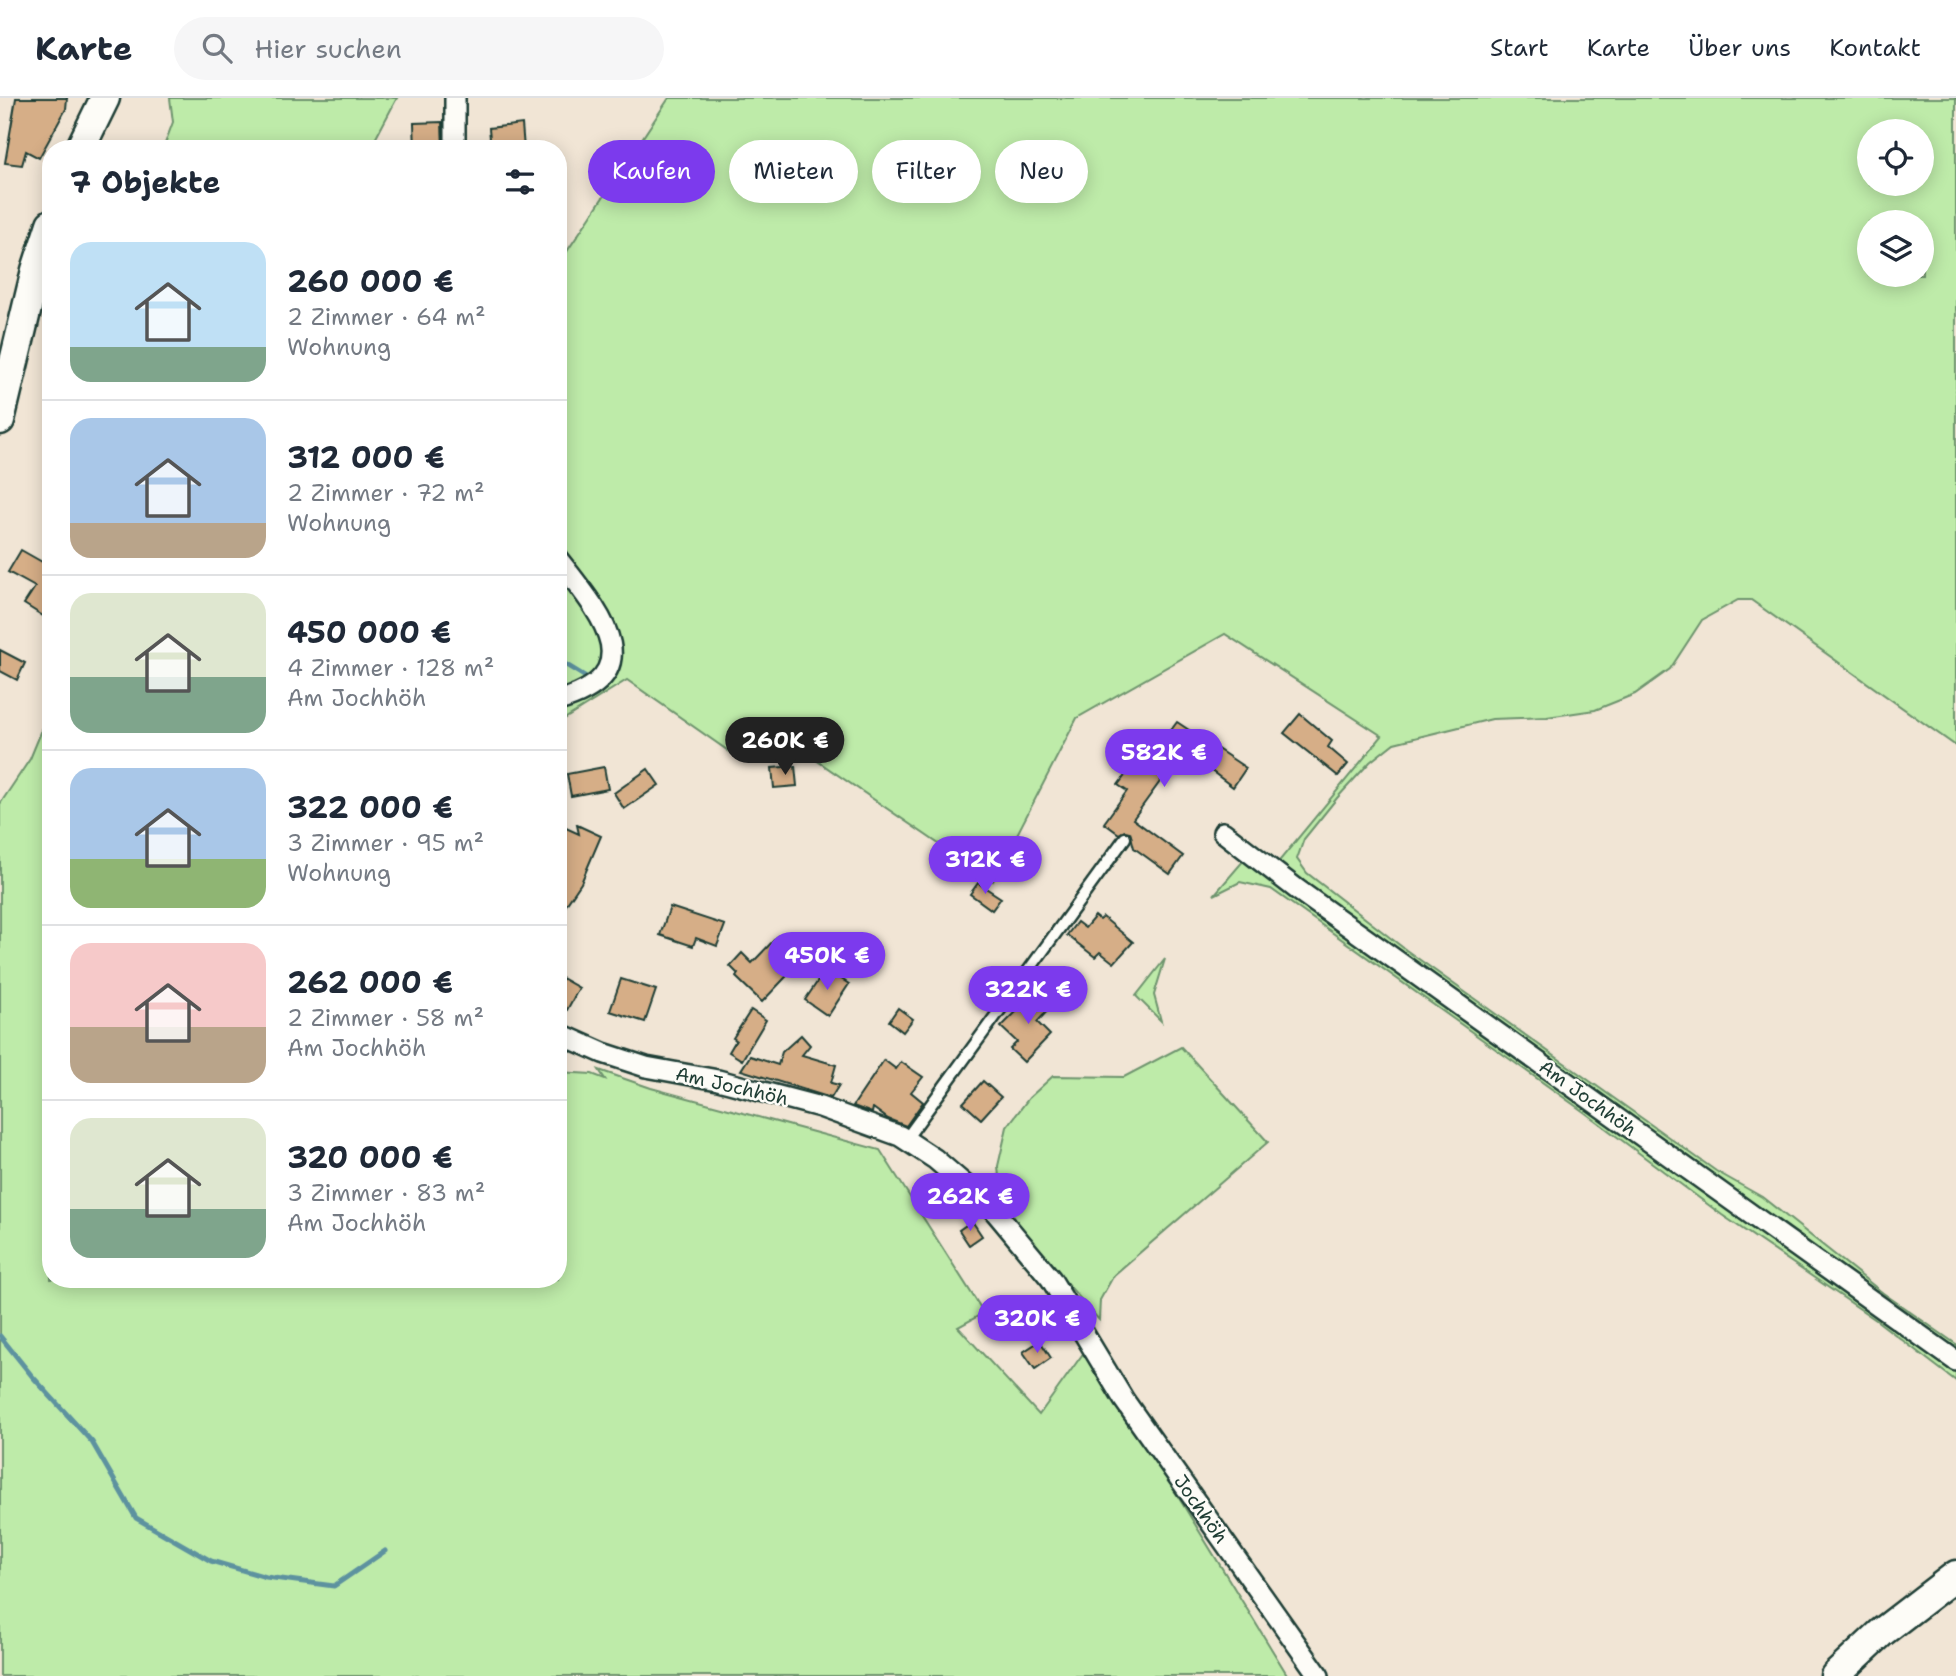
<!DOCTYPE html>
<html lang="de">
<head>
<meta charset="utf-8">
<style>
  :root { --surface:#fff; --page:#f6f6f7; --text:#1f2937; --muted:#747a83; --line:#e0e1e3; --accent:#7c3aed }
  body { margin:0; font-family:"Shantell Sans",sans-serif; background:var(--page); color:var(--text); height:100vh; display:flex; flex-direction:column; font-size:26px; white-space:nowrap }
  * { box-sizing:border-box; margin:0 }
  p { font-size:23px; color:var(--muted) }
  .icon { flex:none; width:38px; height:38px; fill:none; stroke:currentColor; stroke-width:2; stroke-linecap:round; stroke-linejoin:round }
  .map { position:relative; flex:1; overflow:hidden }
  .details { position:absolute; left:42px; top:42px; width:525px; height:1148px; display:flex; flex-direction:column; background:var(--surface); border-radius:28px; box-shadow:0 4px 18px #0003 }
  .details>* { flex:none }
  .banner { position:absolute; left:588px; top:42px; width:665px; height:63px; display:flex; gap:14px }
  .tools { position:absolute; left:1857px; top:21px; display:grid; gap:14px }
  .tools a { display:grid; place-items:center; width:77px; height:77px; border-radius:50%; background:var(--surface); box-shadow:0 4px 18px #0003; font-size:35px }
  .price { position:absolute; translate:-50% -60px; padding:0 16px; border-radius:24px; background:var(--accent); color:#fff; font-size:23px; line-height:46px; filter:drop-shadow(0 2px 4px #0008) }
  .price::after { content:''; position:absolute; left:50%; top:42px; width:21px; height:16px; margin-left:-10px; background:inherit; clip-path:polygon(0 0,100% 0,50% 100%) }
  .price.on { background:#222; color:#fff }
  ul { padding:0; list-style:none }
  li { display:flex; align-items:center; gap:21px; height:175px; padding:0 28px }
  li+li { border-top:2px solid var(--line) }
  li span { display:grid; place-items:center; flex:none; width:196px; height:140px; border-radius:21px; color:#555 }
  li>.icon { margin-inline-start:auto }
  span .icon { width:84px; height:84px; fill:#fffc; stroke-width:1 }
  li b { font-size:30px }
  h2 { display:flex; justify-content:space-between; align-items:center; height:84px; padding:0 28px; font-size:30px }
  .tag { padding:0 24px; border-radius:32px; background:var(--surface); box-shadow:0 4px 18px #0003; font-size:24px; line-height:63px }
  .tag.on { background:var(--accent); color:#fff }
  header { display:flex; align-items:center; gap:42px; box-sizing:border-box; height:98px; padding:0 35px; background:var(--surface); border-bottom:2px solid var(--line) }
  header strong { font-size:33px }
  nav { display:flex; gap:38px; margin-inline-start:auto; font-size:24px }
  .search { width:490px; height:63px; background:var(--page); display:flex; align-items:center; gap:18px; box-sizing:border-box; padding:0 24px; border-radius:38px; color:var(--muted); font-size:26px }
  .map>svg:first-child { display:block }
</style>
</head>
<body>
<header>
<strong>Karte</strong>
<div class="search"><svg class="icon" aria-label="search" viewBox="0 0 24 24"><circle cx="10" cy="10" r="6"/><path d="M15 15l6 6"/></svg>Hier suchen</div>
<nav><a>Start</a><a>Karte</a><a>Über uns</a><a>Kontakt</a></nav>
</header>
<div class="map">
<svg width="1956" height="1578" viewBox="0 0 1956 1578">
  <rect width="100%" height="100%" fill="#f1e5d5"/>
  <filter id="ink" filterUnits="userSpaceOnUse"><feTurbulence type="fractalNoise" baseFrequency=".0143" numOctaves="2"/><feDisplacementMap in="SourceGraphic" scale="14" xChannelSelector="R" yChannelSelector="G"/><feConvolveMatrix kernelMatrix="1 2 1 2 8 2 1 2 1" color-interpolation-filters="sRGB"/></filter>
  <g filter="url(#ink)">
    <g fill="#beeba9" stroke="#6e946e" stroke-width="2" fill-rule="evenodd">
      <path d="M170,0H397L370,51H163L173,24Z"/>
      <path d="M669,0H1956V648L1751,502H1738L1702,522L1670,571L1635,596L1595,612L1547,619L1492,621L1394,645L1370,664L1337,700L1304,741L1297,761L1307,775L1406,852L1716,1073L1762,1099L1883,1195L1956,1246V1283L1876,1222L1722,1117L1584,1014L1271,791L1240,784L1214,797L1244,762L1267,778L1382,638L1225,536L1077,620L993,783L759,623L737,659L627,582L558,625V167ZM1869,33H1922V86H1869ZM1869,124H1922V177H1869Z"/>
      <path d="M51,610V1181H558V974L592,976L605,981L599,972L651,990L880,1052L984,1215L958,1229L1039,1317L1087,1250L1288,1578H0V706L30,661Z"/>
      <path d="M1165,861L1154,897L1161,923L1136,898Z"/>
      <path d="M1181,949L1268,1044L1114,1177L1100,1202L1099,1222L1002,1111L998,1068L1007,1029L1029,1000L1053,978L1124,979Z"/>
    </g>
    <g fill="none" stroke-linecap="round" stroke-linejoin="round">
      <g stroke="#5d929f" stroke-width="5">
        <path d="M558,562L586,579"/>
        <path d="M0,1238L32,1278L92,1344L136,1420L211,1463L266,1479L334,1488L385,1453"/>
      </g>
    </g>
    <g fill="#d6ae87" stroke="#1f3d34" stroke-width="2">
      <path d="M16,0H67L66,11L39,60L26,53L22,67L5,65Z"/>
      <path d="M442,24L443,51H415L414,25Z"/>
      <path d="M522,26L524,51H491L489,30Z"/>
      <path d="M21,452L51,469V523L24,506L35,489L8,474Z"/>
      <path d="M0,552L25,565L17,582L0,573Z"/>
      <path d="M1300,616L1332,643L1328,649L1348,666L1338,678L1284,635Z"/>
      <path d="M1177,624L1246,670L1233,689L1183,652L1133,721L1183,758L1170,776L1134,750L1130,734L1125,733L1119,736L1104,725L1127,693L1118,687L1146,649L1154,655Z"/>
      <path d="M795,668L797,688L774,690L772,670Z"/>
      <path d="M604,669L608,691L571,698L567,676Z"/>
      <path d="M648,671L659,687L624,711L614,695Z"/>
      <path d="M577,727L601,738L581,785L558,819V741L564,729L579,736Z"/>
      <path d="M978,785L1001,800L992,812L970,796Z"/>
      <path d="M670,809L725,827L717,848L696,840L693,848L660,837Z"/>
      <path d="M1095,818L1100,822L1103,819L1133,844L1114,865L1100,854L1095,859L1067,837L1077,824L1085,830Z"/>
      <path d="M778,838L803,861L762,904L736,879L738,876L730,868L742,855L752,865Z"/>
      <path d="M826,871L849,886L828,918L805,902Z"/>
      <path d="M558,878L579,890L561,923H558Z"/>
      <path d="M621,881L656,892L645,924L610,913Z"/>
      <path d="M1031,891L1051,909L1037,924L1050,937L1024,964L1010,951L1017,944L1001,929L1023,907L1019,903Z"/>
      <path d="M898,910L913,921L903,934L889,923Z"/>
      <path d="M751,912L766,922L742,962L729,954L736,942L733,940Z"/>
      <path d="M801,937L810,947L802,957L836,967L831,985L839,987L831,1000L741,972L750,958L778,967L782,954Z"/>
      <path d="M884,962L896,971L901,964L923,979L911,994L923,1004L906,1028L888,1021L873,1010L872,1015L853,1008Z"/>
      <path d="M983,983L1001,999L981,1021L963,1005Z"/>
      <path d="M972,1123L982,1138L969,1147L959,1132Z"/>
      <path d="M1040,1243L1051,1260L1035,1271L1023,1254Z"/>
    </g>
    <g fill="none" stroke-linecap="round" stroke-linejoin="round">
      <g stroke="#1f3d34" stroke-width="15">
        <path id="lane" d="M906,1041L1125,740"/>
      </g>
      <g stroke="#1f3d34" stroke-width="24">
        <g id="street">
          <path d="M455,51V0"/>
          <path d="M558,461C599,514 654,575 558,603"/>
          <path d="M1223,734L1298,792L1956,1263"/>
          <path d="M558,935L603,955L646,969L718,982L820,1009L900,1038L935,1061L991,1109L1051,1181L1124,1302L1319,1578"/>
        </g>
      </g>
      <g stroke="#1f3d34" stroke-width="33">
        <g id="secondary">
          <path d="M80,51L105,0"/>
          <path d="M0,322L36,172L51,126"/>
          <path d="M1835,1578L1882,1534L1956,1477"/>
        </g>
      </g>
      <use href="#lane" stroke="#fdfcf7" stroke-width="10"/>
      <use href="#street" stroke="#fdfcf7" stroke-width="19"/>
      <use href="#secondary" stroke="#fdfcf7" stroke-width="28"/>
    </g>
  </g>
  <g text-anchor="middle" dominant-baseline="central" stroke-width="5" stroke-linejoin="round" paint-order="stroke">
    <g font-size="19" fill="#1f3d34" stroke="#fdfcf7">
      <text transform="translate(732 988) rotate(13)">Am Jochhöh</text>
      <text transform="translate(1588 1000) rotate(36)">Am Jochhöh</text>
      <text transform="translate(1201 1411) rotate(55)">Jochhöh</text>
    </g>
  </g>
</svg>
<div class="tools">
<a><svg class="icon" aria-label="locate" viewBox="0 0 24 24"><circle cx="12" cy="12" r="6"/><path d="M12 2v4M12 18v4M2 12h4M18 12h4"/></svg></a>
<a><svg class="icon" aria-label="layers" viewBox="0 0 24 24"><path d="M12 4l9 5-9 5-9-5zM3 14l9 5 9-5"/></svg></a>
</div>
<b class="price on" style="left:785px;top:679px">260K €</b>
<b class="price" style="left:1164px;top:691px">582K €</b>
<b class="price" style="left:985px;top:798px">312K €</b>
<b class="price" style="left:827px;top:894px">450K €</b>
<b class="price" style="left:1028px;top:928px">322K €</b>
<b class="price" style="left:970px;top:1135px">262K €</b>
<b class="price" style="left:1037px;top:1257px">320K €</b>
<div class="banner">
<a class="tag on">Kaufen</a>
<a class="tag">Mieten</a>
<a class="tag">Filter</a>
<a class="tag">Neu</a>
</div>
<section class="details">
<h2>7 Objekte<svg class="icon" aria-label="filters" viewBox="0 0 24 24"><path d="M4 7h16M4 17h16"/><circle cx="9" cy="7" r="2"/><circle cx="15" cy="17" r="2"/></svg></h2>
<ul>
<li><span style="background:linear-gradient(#bfe0f5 75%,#7fa58c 0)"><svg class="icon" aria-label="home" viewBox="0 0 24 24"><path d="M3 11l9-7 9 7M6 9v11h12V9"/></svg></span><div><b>260 000 €</b><p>2 Zimmer · 64 m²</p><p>Wohnung</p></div></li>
<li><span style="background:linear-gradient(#a9c7e8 75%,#b9a48a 0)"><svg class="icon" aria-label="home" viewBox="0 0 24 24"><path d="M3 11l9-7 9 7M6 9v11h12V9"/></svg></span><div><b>312 000 €</b><p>2 Zimmer · 72 m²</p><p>Wohnung</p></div></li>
<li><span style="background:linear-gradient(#dfe7d0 60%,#7fa58c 0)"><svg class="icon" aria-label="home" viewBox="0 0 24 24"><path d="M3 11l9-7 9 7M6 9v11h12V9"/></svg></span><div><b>450 000 €</b><p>4 Zimmer · 128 m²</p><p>Am Jochhöh</p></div></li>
<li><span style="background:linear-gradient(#a9c7e8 65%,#8fb573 0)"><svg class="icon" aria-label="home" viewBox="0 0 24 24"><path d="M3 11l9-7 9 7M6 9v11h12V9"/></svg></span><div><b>322 000 €</b><p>3 Zimmer · 95 m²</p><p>Wohnung</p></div></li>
<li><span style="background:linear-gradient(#f6c9c9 60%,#b9a48a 0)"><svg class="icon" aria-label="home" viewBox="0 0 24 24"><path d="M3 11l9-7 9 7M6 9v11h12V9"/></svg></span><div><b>262 000 €</b><p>2 Zimmer · 58 m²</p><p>Am Jochhöh</p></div></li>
<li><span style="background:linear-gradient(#dfe7d0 65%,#7fa58c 0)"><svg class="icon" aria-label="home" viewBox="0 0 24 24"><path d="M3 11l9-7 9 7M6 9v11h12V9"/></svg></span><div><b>320 000 €</b><p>3 Zimmer · 83 m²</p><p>Am Jochhöh</p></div></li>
</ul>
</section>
</div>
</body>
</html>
